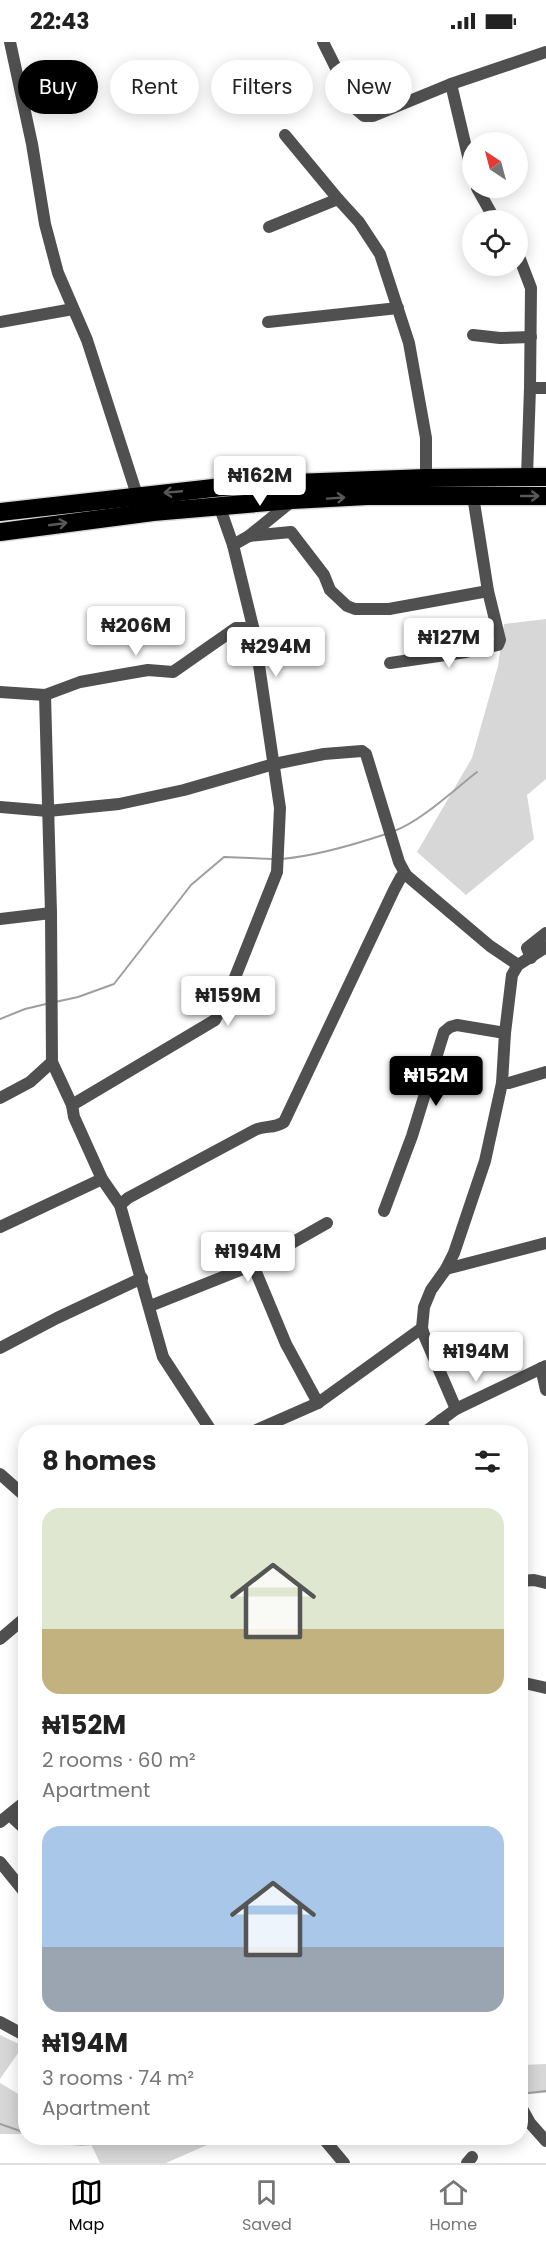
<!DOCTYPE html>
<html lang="en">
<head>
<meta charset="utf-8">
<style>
  :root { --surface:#fff; --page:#f6f6f6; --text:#222; --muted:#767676; --line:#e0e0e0; --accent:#000 }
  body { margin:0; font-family:Poppins,sans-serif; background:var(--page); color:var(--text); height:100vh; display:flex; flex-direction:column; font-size:22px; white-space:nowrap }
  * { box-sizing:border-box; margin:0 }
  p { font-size:20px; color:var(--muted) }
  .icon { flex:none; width:33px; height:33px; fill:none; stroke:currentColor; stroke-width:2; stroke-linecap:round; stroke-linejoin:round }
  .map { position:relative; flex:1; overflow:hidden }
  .details { position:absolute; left:18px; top:1383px; width:510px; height:720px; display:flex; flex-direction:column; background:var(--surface); border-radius:24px; box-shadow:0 3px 15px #0003 }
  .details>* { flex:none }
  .banner { position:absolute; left:18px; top:18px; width:510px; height:54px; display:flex; gap:12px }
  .needle { width:39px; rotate:324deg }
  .tools { position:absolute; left:462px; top:90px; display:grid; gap:12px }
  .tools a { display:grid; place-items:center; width:66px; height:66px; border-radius:50%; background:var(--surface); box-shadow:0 3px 15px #0003; font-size:30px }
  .price { position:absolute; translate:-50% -51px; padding:0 14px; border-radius:6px; background:#fff; color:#222; font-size:20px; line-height:39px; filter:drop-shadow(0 2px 3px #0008) }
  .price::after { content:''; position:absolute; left:50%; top:36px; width:18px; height:14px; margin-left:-9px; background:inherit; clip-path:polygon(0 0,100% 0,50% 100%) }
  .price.on { background:var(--accent); color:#fff }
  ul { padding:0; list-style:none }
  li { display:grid; align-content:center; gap:12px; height:318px; padding:0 24px }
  li span { display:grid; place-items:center; height:186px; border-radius:18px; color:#555 }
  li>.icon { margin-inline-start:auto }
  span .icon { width:108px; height:108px; fill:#fffc; stroke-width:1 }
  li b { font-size:26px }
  h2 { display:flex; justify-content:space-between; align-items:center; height:72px; padding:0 24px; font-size:26px }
  .pill { padding:0 21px; border-radius:27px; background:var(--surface); box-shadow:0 3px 15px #0003; font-size:21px; line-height:54px }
  .pill.on { background:var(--accent); color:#fff }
  .status { display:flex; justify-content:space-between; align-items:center; height:42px; padding:0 30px; background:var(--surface); direction:ltr }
  .status svg { height:16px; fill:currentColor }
  .dock { display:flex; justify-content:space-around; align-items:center; height:84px; border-top:2px solid var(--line); background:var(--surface); font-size:16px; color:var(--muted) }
  .dock a { display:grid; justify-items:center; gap:3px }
  .dock .on { color:var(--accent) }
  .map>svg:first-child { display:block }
</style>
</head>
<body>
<div class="status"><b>22:43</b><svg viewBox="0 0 49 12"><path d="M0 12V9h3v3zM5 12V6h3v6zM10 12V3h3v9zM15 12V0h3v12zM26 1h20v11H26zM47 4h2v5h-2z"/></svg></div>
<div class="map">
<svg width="546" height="2121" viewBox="0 0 546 2121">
  <rect width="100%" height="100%" fill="#fff"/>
  <g fill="#d7d7d7">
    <path d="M546,577V737L527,753L534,797L466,853L417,810L472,716L498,624L504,582Z"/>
    <path d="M0,1993L23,2004L0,2037Z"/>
    <path d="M546,2022V2051L521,2052V2023Z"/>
    <path d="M0,2041L25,2056V2092H0Z"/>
    <path d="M85,2096H223L166,2121H100L88,2096Z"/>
  </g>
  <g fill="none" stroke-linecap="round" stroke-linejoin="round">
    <g stroke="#9e9e9e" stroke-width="2">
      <path d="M394,789C420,780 455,747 477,730"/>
      <path d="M281,817C316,814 353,803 386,792"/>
      <path d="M55,960L78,955L114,942L191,843L224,815L272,817"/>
      <path d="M0,977L25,967L46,962"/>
      <path d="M520,2052L546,2049"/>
      <path d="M0,2082L26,2091"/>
      <path d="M40,2096C64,2104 98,2105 121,2096"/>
    </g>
    <g stroke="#dbdbdb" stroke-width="21">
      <g id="highway">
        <path d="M0,470L240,443L426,436L546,435"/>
        <path d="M0,490L153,470L292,458L367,454H546"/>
      </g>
    </g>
    <g stroke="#505050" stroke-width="12">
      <path d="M10,0L32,102L45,182L58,231L87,298L137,453"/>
      <path d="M323,0L357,68L364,74H373L451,42L546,10"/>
      <path d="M451,42L472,131"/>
      <path d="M285,93L338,157L359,180L380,212L409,301L426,396V436"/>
      <path d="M477,146L495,178"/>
      <path d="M269,185L338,157"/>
      <path d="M518,212L531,246L530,346H546"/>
      <path d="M0,280L73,267"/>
      <path d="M268,280L398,266"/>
      <path d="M473,293L500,296L531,295"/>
      <path d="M527,434L530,346"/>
      <path d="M249,494L291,490L324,533L330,548L347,564L355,567H389L488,549"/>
      <path d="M233,503L249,494L292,459"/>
      <path d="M390,621L466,610L498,603L500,598L488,549L473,454"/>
      <path d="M0,650L45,653L80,640L119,633L148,628L173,630L236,586H245L254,589"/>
      <path d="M45,653L51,871L52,1020L72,1063L74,1075L102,1137L120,1163L163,1315L212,1390"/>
      <path d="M0,765L48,769L119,762L184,748L274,722L324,712L362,709L366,712L399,820L406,833L490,904L518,923"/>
      <path d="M0,877L51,871"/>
      <path d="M531,916L527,906L546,891"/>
      <path d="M502,1041H509L546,1030"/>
      <path d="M0,1056L30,1040L52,1020"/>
      <path d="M72,1063L215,978L232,943L277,830L280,766L254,589L233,503L220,466"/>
      <path d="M120,1163L128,1156L255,1088C265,1083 274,1087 284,1080L394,848L401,835L406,833"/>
      <path d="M384,1169L412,1094L444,990L450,985L457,983L505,991"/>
      <path d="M0,1185L102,1137"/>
      <path d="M253,1223L286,1302L318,1361"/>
      <path d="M446,1227L546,1201"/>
      <path d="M150,1264L253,1223L327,1181"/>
      <path d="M0,1306L57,1276L142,1236"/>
      <path d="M541,1326L546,1348"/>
      <path d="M456,1367L424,1293L422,1286L424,1265L431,1248L446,1227L454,1211L485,1119L502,1041L505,991L512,933L518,923L546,905"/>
      <path d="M441,1378L446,1390"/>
      <path d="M252,1390L318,1361L422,1286"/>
      <path d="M425,1390L456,1367L546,1324"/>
      <path d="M0,1432L26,1455"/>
      <path d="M520,1539L534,1538L546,1541"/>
      <path d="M0,1597L26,1575"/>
      <path d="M520,1640L546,1646"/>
      <path d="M10,1773L26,1788"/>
      <path d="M0,1780L26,1759"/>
      <path d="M0,1820L26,1852"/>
      <path d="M0,1980L26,1994"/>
      <path d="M520,2063L530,2081L546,2099"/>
      <path d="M323,2096L344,2121"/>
      <path d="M467,2121L472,2115"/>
    </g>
    <use href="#highway" stroke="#000" stroke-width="18"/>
  </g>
  <defs><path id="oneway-shaft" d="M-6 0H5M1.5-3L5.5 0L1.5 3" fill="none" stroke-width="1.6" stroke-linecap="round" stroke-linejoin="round" transform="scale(1.5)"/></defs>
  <g stroke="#595959">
    <use href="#oneway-shaft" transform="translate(173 450) rotate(175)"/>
    <use href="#oneway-shaft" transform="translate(530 454)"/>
    <use href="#oneway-shaft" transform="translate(336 456) rotate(-4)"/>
    <use href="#oneway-shaft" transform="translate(58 482) rotate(-8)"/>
  </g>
</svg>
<div class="tools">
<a><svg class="needle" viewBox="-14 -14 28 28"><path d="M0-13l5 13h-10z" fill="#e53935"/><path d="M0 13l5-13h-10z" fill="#767676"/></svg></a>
<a><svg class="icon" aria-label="locate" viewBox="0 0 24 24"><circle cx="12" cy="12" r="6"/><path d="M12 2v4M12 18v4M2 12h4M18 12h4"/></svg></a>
</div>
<b class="price" style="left:260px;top:465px">₦162M</b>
<b class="price" style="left:136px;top:615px">₦206M</b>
<b class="price" style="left:449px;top:627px">₦127M</b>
<b class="price" style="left:276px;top:636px">₦294M</b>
<b class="price" style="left:228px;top:985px">₦159M</b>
<b class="price on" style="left:436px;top:1065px">₦152M</b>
<b class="price" style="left:248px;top:1241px">₦194M</b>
<b class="price" style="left:476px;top:1341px">₦194M</b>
<div class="banner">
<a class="pill on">Buy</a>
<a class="pill">Rent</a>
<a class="pill">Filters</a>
<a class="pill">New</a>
</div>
<section class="details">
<h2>8 homes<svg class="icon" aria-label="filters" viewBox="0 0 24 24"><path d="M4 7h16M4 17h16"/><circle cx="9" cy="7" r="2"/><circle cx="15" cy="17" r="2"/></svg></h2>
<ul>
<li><span style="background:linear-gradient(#dfe7d0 65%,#c2b280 0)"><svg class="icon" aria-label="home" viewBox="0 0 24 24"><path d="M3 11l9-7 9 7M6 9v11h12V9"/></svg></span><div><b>₦152M</b><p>2 rooms · 60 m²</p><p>Apartment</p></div></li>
<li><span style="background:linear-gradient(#a9c7e8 65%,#9aa5b1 0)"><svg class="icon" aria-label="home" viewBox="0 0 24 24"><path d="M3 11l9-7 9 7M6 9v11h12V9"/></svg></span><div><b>₦194M</b><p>3 rooms · 74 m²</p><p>Apartment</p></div></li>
</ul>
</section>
</div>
<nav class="dock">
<a class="on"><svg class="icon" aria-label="map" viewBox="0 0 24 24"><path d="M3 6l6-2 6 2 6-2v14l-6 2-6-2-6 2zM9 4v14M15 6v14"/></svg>Map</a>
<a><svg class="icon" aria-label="saved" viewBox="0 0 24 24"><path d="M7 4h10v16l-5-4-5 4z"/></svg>Saved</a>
<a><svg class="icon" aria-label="home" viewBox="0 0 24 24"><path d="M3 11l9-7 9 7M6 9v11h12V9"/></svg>Home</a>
</nav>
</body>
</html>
